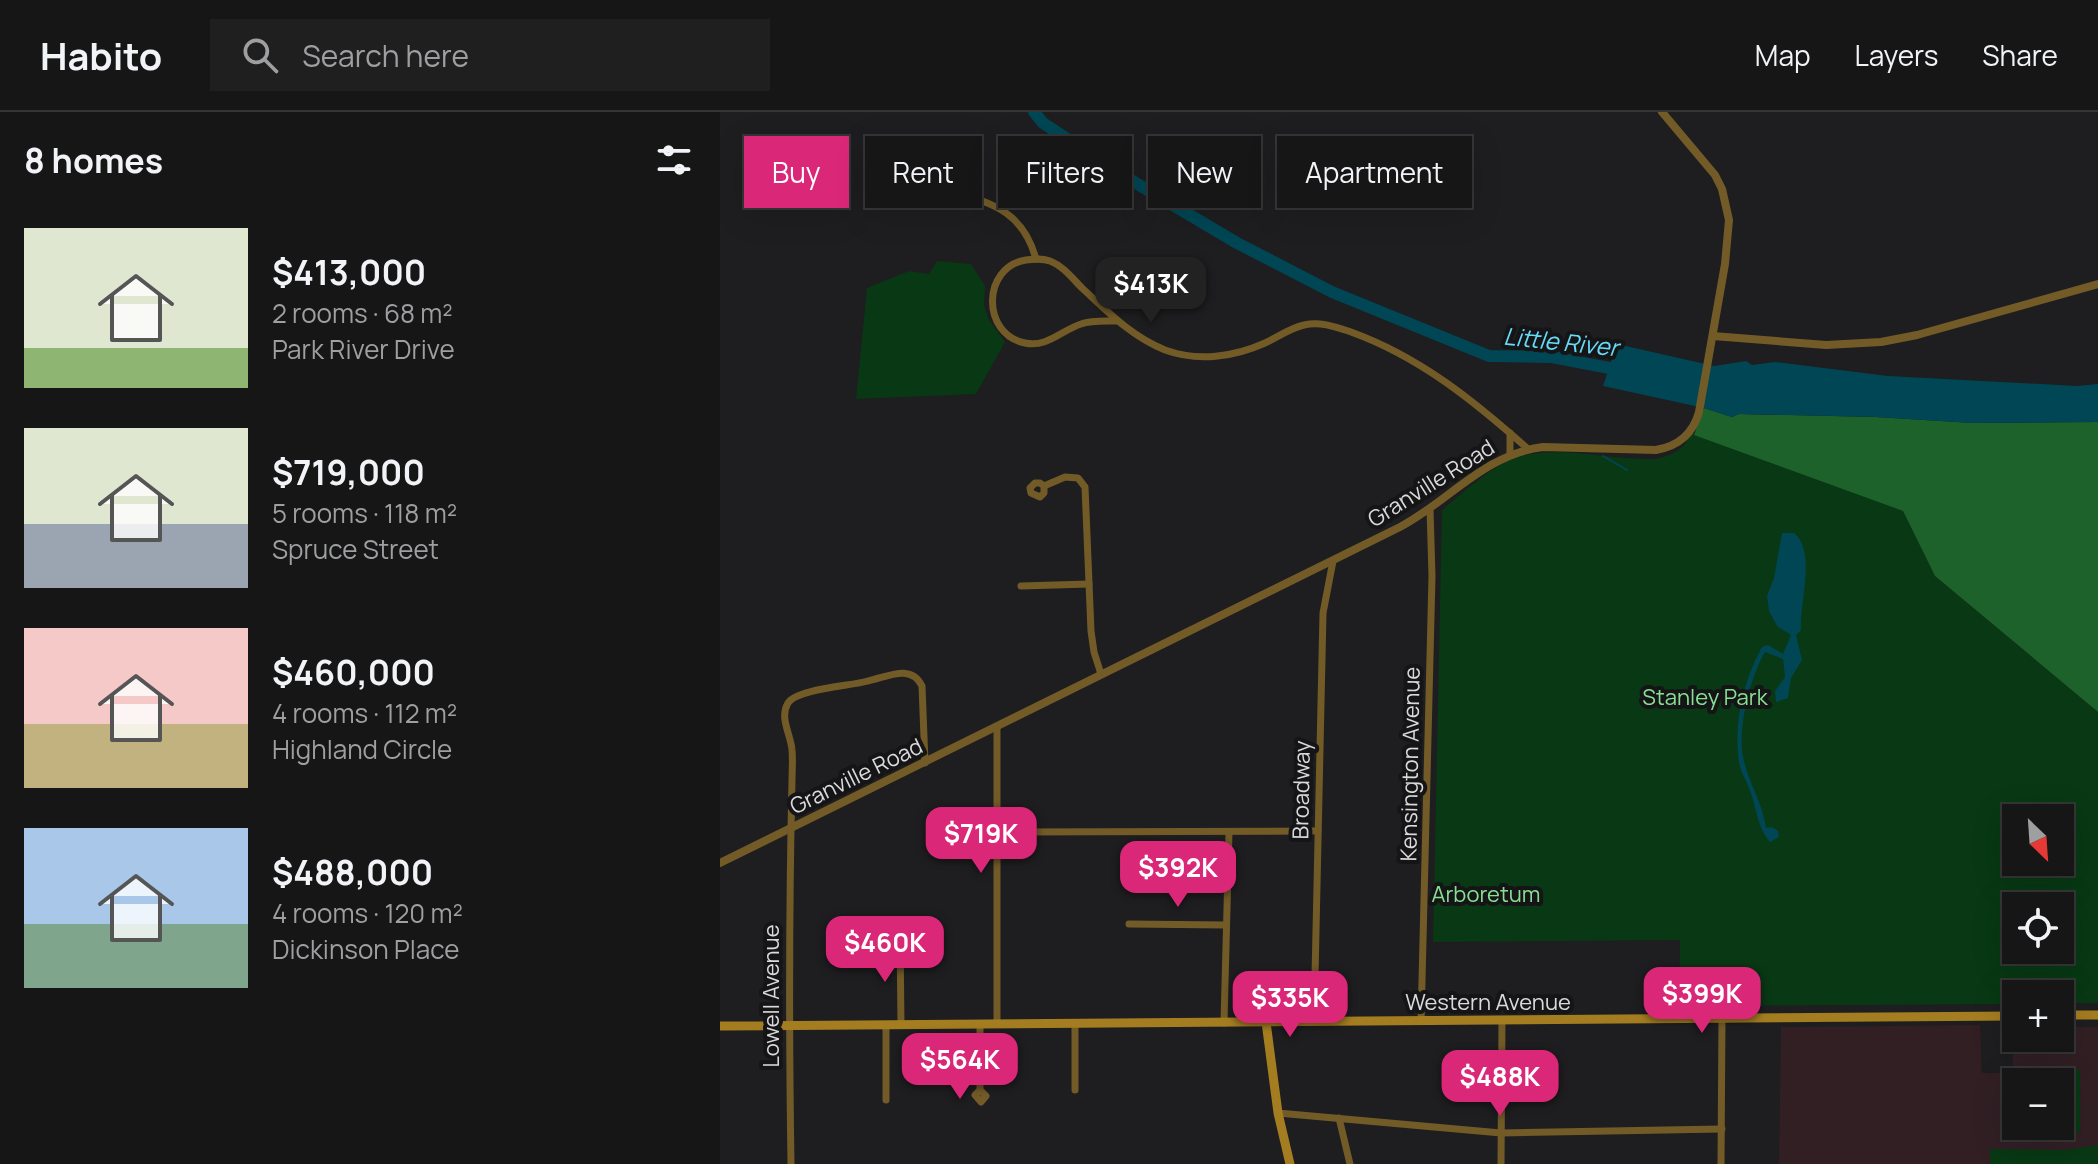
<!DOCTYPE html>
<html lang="en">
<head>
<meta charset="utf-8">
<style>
  :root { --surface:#161617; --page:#1f1f20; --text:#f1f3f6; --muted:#9e9fa1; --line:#353536; --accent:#db2777 }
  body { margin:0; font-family:Manrope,sans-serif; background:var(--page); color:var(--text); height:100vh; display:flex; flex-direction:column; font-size:30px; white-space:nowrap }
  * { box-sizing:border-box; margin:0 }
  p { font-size:26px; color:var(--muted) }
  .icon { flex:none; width:44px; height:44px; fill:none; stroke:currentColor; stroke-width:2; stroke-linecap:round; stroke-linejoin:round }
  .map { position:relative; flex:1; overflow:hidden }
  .details { display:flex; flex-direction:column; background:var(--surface); width:720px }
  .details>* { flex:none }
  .guide { position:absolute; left:24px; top:24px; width:760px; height:72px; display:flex; gap:16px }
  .needle { width:52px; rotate:155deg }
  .fabs { position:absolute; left:1282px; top:692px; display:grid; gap:16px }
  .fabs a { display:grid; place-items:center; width:72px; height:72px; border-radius:0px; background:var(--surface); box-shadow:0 8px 32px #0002,0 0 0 2px var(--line); font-size:40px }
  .price { position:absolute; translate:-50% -68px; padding:0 18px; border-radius:16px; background:var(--accent); color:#fff; font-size:26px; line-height:52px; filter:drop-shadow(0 2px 4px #0008) }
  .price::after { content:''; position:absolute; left:50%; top:48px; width:24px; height:18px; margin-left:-12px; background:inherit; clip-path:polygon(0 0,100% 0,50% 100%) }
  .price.on { background:#222; color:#fff }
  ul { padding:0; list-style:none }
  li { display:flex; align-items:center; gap:24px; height:200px; padding:0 24px }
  li span { display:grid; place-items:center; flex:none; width:224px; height:160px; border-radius:0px; color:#555 }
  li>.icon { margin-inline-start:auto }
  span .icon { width:96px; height:96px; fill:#fffc; stroke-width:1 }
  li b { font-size:34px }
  h2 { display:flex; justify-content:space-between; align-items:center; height:96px; padding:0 24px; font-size:34px }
  .pill { padding:0 28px; border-radius:0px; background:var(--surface); box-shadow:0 8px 32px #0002,0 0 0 2px var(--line); font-size:28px; line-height:72px }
  .pill.on { background:var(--accent); color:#fff }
  header { display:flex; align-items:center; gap:48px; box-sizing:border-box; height:112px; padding:0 40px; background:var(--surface); border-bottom:2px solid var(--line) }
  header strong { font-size:38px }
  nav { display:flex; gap:44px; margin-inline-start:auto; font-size:28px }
  .search { width:560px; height:72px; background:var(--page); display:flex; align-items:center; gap:20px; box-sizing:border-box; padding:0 28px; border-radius:0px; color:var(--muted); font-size:30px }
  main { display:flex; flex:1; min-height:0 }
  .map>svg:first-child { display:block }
</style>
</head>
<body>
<header>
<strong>Habito</strong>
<div class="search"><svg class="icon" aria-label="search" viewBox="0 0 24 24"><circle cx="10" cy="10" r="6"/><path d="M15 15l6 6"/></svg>Search here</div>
<nav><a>Map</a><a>Layers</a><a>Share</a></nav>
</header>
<main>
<section class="details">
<h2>8 homes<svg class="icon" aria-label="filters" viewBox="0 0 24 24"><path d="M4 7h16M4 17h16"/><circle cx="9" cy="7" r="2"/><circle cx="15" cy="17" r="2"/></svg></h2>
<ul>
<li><span style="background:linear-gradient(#dfe7d0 75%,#8fb573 0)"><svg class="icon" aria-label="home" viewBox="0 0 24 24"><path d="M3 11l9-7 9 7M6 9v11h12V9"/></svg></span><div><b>$413,000</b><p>2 rooms · 68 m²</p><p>Park River Drive</p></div></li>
<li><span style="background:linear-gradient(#dfe7d0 60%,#9aa5b1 0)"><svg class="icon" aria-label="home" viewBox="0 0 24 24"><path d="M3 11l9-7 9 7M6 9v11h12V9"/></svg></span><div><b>$719,000</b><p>5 rooms · 118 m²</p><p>Spruce Street</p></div></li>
<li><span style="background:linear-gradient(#f6c9c9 60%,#c2b280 0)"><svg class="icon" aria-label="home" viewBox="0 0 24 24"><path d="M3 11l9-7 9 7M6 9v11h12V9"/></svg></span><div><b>$460,000</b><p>4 rooms · 112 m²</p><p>Highland Circle</p></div></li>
<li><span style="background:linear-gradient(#a9c7e8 60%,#7fa58c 0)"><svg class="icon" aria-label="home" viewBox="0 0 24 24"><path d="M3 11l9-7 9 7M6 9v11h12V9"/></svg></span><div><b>$488,000</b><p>4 rooms · 120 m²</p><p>Dickinson Place</p></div></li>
</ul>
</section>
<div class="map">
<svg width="1378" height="1052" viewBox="0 0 1378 1052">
  <rect width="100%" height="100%" fill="#1e1d1f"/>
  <path fill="#311f24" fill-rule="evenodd" d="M1260,913L1262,961H1293V915H1296V926H1340V915H1378V1052H1059L1061,915ZM1296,970H1340V1014H1296Z"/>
  <g fill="#083814" fill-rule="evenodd">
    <path d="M217,149L251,152L265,174L264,193L269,208L285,230L256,282L136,287L147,176L189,159L209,162Z"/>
    <path d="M970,320L1183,399L1215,464L1378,600V891H1340V882H1296V892L959,894L960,828L713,830L722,398C744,380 766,358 793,347C834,331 892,349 936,347C952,343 967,337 970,320ZM1296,706H1340V750H1296ZM1296,794H1340V838H1296Z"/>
    <path d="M1335,958H1360V1019L1352,1026L1297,1025L1291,1001L1296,986V1014H1340V970H1306L1323,961Z"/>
    <path d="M1378,1033V1052H1270V1037L1346,1038Z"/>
  </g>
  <path fill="#1d612b" d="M984,296L1012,305L1019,302L1156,305L1253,311L1378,310V600L1215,464L1183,399L974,323Z"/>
  <g fill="#004654">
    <path d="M897,232L994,254L1026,249L1032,253L1055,250L1168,264L1357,274L1378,272V310L1253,311L1156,305L1019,302L1012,305L984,296L883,274Z"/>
    <path d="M1062,421H1074C1097,440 1079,491 1081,518L1076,523L1082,548L1071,566L1068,586L1056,590L1055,579L1065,565L1063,547L1045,540C1031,563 1017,617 1023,644C1027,668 1043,691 1046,716L1052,715L1058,719L1059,725L1050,730C1037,715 1037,697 1030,679C1027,669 1020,660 1019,650C1013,612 1024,567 1042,535L1048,533L1063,542L1071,523L1057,514L1049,499L1047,484L1054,466Z"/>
  </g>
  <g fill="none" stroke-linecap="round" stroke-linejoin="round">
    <path stroke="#004654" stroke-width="2" d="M883,344L907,358"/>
    <path stroke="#004654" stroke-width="12" d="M314,0L323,11L404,64L517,131L612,180L769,244L832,245L905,259"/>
    <g stroke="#735b28" stroke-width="7">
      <path d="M217,74V67L211,62H205L199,67V76L203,80L212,81L217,74C265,91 301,93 316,147"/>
      <path d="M397,209C385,209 372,208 361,212C342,218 327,236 305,231C261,222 262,155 306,148C314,147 322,146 330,149C343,154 353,167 362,176C388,200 412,225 445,238C478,250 514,245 545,231C558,225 570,216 584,213C600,209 616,215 631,220C700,245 754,289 808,337"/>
      <path d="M790,321V343"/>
      <path d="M324,374L320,371H315L310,376L311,381L320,385L324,381V374L345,365L358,366L365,375L371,519L374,540L381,562"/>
      <path d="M301,474L369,472"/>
      <path d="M277,720L598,719"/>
      <path d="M409,812L506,813"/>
      <path d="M180,822L174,818L179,812L185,817L180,822L181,913"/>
      <path d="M701,909L712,464L710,397"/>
      <path d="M594,910L603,501L613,449"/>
      <path d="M355,911V978"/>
      <path d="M504,911L509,720"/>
      <path d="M277,912V615"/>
      <path d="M166,913V988"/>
      <path d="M260,978L266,984L261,990L255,983L260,978V912"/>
      <path d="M558,1001L781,1021L1002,1017"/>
      <path d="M619,1006L630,1052"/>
      <path d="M71,1052C69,924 69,796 72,669C72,659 73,648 72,638C71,623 59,606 68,591C76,577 131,574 148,569C167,565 191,551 202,574L205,651"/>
      <path d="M781,1052L782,908"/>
      <path d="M1001,1052L1002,907"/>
    </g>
    <g stroke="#735b28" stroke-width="8">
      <path d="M993,224L1106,233L1161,230L1197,223L1378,172"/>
      <path d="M0,751L680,415C729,389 765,342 823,335L936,338C959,334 973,322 979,300L1005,152L1009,108L1002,77L995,63L942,0"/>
    </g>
    <g stroke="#a57d21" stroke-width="9">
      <path d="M1340,903H1378"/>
      <path d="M546,910L558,1001L570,1052"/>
      <path d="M0,914L1296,904"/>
    </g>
  </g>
  <g text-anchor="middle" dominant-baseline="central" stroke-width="8" stroke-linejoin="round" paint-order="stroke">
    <g font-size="22" fill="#dadadb" stroke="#151416">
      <text transform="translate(711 371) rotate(-32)">Granville Road</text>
      <text transform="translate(690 652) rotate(-89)">Kensington Avenue</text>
      <text transform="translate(136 664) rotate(-26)">Granville Road</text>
      <text transform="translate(581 678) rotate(-89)">Broadway</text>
      <text transform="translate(51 884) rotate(-90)">Lowell Avenue</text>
      <text x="768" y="890">Western Avenue</text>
    </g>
    <g font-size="22" fill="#86e092" stroke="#151416">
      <text x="985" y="585">Stanley Park</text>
      <text x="766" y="782">Arboretum</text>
    </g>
    <g font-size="24" font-style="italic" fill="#66daf6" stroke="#151416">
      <text transform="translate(841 229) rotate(6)">Little River</text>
    </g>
  </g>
</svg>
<div class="fabs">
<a><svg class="needle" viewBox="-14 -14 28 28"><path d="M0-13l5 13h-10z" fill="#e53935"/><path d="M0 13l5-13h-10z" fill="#9e9fa1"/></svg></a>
<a><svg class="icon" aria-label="locate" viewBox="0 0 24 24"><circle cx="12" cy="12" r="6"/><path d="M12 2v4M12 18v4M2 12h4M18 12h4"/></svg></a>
<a>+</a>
<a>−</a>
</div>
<b class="price on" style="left:431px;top:213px">$413K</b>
<b class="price" style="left:261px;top:763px">$719K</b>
<b class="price" style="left:458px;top:797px">$392K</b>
<b class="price" style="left:165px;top:872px">$460K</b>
<b class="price" style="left:982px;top:923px">$399K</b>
<b class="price" style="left:570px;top:927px">$335K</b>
<b class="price" style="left:240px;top:989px">$564K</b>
<b class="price" style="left:780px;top:1006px">$488K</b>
<div class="guide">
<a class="pill on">Buy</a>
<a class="pill">Rent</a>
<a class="pill">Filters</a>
<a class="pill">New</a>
<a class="pill">Apartment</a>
</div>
</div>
</main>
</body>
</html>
